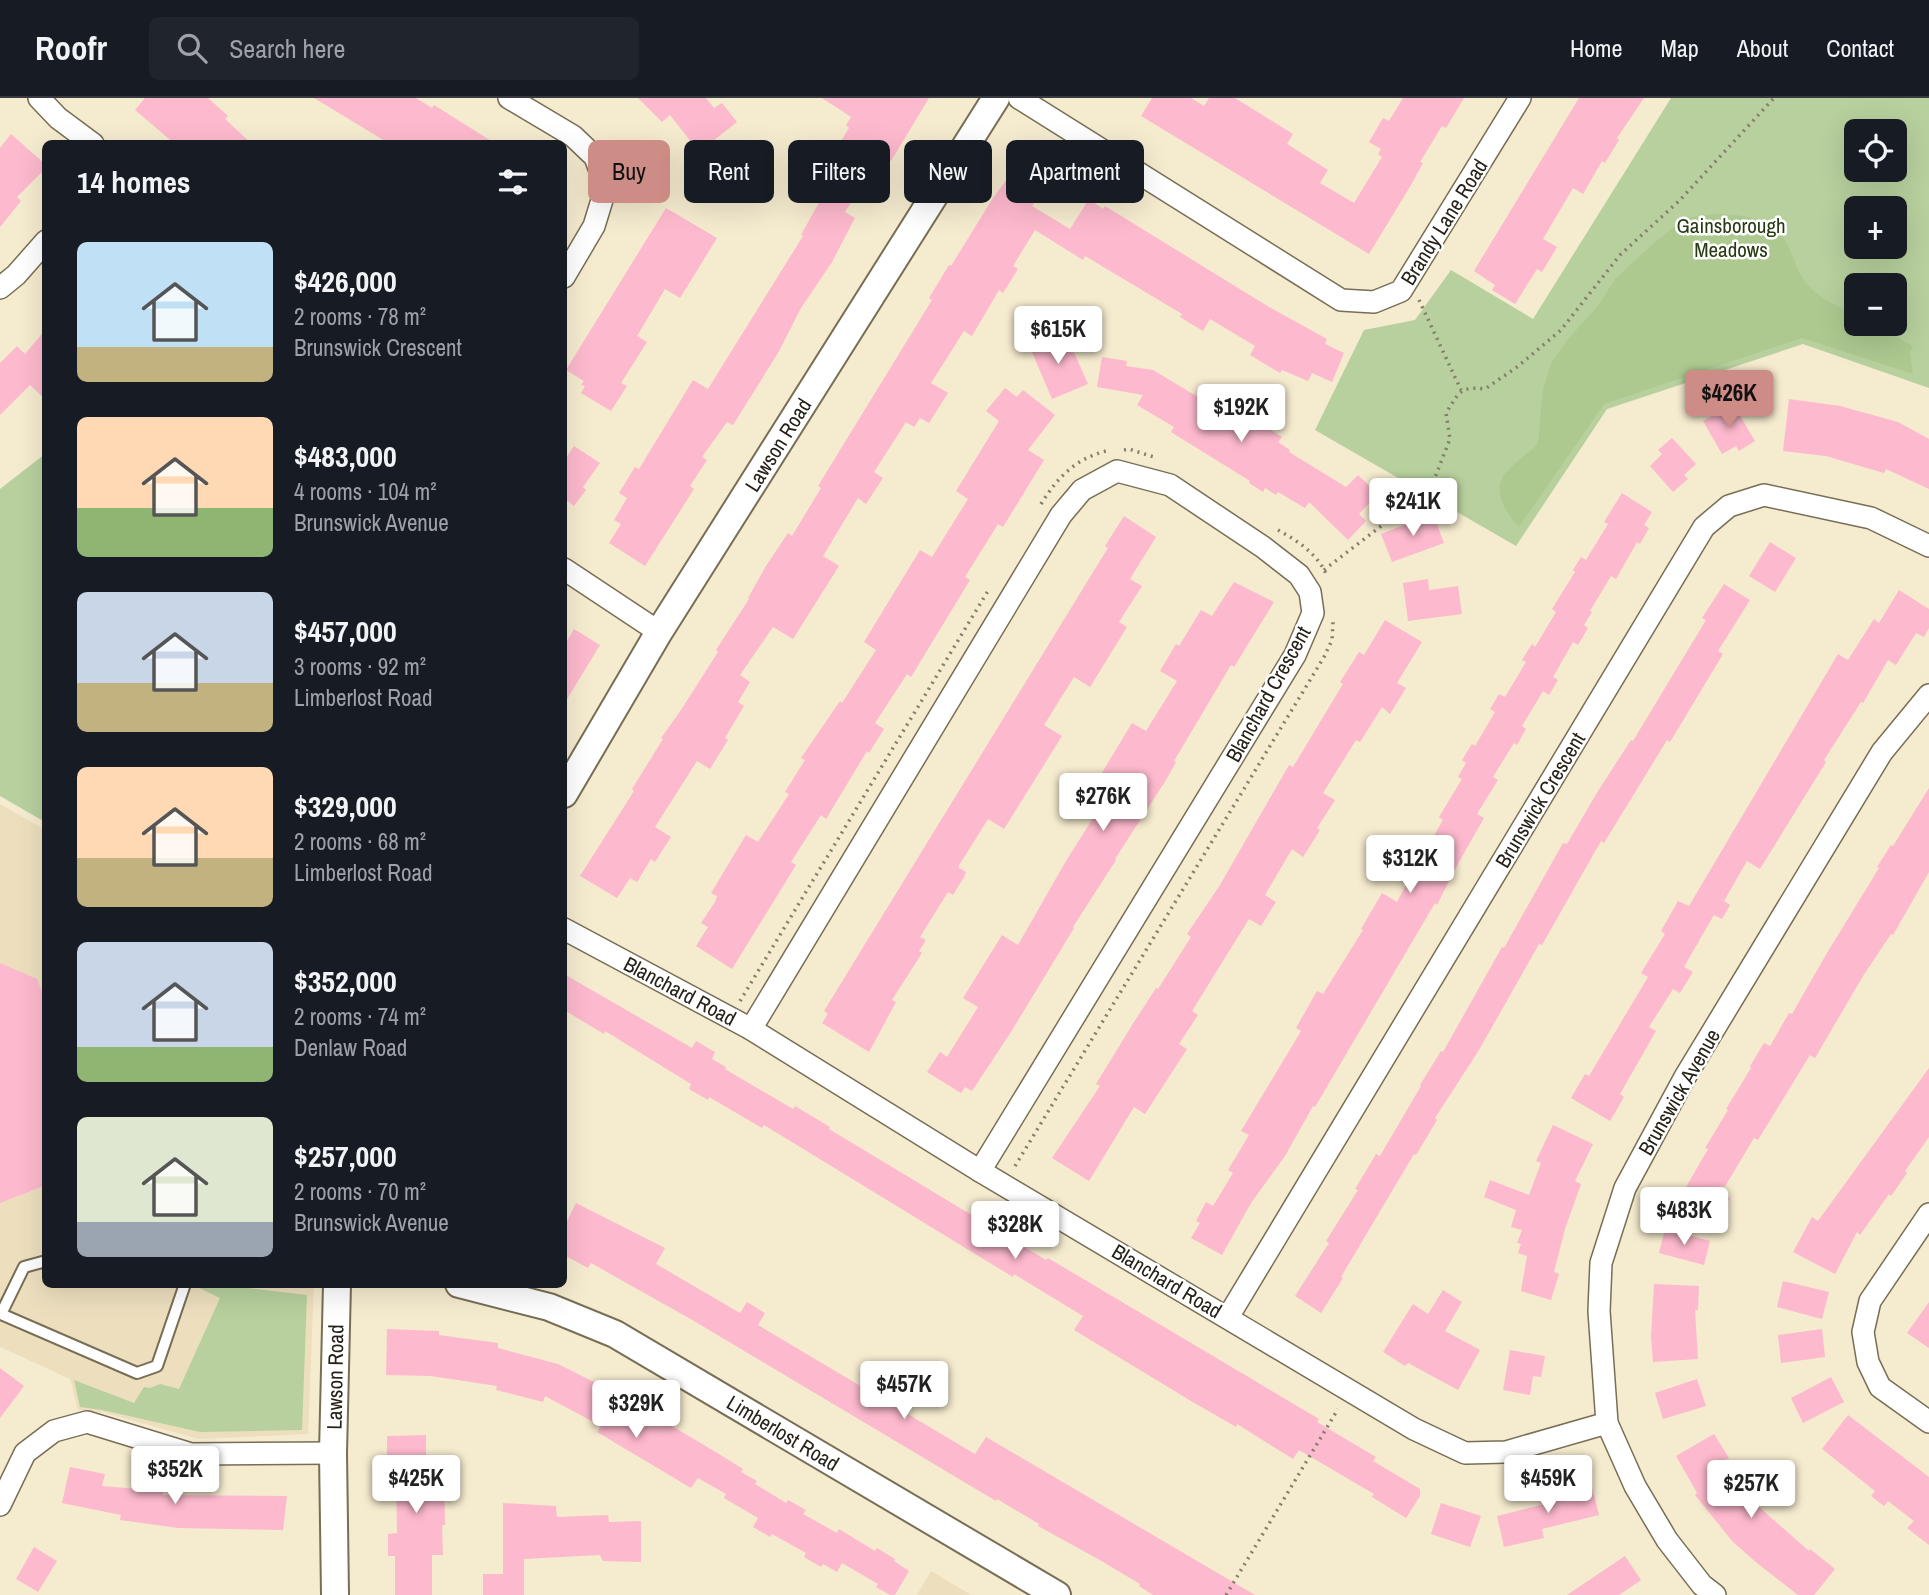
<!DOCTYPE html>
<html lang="en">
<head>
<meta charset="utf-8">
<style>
  :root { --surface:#171b24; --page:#20242c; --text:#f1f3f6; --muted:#9ea1a6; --line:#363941; --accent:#ce8c87 }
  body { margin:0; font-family:"Archivo Narrow",sans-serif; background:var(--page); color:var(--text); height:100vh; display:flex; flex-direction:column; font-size:26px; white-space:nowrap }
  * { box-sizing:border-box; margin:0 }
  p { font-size:23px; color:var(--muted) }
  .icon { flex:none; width:38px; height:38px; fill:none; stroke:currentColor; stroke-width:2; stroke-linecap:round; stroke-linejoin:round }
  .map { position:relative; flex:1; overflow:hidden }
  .panel { position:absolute; left:42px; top:42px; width:525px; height:1148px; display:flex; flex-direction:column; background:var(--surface); border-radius:10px; box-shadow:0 7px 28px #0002 }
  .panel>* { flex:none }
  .banner { position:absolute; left:588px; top:42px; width:665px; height:63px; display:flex; gap:14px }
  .controls { position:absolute; left:1844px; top:21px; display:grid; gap:14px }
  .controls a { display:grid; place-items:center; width:63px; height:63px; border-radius:10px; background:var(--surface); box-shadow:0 7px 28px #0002; font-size:35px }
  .price { position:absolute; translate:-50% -60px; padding:0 16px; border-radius:7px; background:#fff; color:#222; font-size:23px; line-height:46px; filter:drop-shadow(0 2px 4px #0008) }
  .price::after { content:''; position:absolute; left:50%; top:42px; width:21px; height:16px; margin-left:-10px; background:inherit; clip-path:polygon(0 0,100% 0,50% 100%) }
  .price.selected { background:var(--accent); color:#111 }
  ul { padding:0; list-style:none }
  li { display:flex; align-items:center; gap:21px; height:175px; padding:0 35px }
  li span { display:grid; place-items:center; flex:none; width:196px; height:140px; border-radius:10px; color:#555 }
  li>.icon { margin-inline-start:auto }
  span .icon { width:84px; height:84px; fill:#fffc; stroke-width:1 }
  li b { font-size:30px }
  h2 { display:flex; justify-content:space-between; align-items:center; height:84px; padding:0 35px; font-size:30px }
  .tag { padding:0 24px; border-radius:10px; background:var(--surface); box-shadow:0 7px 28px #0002; font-size:24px; line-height:63px }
  .tag.selected { background:var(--accent); color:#111 }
  header { display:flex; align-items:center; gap:42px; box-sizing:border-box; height:98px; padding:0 35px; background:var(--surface); border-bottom:2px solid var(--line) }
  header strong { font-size:33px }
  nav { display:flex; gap:38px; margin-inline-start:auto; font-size:24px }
  .search { width:490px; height:63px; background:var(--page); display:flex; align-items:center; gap:18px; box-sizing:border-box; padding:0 24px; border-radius:10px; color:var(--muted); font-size:26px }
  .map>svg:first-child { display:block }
</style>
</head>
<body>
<header>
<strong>Roofr</strong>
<div class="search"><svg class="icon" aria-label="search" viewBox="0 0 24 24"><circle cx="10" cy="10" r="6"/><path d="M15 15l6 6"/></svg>Search here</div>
<nav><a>Home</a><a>Map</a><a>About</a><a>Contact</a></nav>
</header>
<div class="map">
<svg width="1929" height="1497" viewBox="0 0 1929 1497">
  <rect width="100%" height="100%" fill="#f5ebcf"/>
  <g fill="#eddfbe">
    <path d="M0,706L45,732L46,1186L314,1187L308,1336L199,1341L102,1314L78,1312L70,1281L0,1249Z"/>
    <path d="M931,1473L971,1497H917Z"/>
  </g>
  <g fill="#b7d09d" fill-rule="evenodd">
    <path d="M1671,0H1929V290L1803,246L1607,311L1516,448L1315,332L1364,232L1415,222L1451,172L1533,221ZM1857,33H1895V72H1857ZM1857,110H1895V149H1857ZM1857,187H1895V226H1857Z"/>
    <path d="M45,356V724L0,698V391Z"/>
    <path d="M201,1187H222L307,1197L302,1332L200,1334L102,1312L80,1309L74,1282L134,1305L144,1289L150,1290L160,1286L179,1291L220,1200L199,1190Z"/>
  </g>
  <path fill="#adc990" d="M1715,116C1737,116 1765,119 1781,137C1790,146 1796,173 1806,185C1818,200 1840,209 1857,218V226H1872L1913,248L1910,255L1913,276L1802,240L1604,306L1519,429C1508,418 1494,397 1502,380C1506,371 1530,354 1538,346L1543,291L1552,264L1567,242L1597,209L1616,180L1654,145L1685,120Z"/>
  <g fill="#fdb9cd">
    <path d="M145,0H208L228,18L225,21L252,46H175L135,12Z"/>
    <path d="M314,0H416L432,10L434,7L496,46H390Z"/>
    <path d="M638,0H706L714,10L722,5L737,24L699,54L670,17L662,24Z"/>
    <path d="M822,0H929L891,63L881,57L845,114L855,120L832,164L801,210L778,255L733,327L727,324L702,359L707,362L690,388L694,391L645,468L609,445L621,426L614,422L627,400L619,395L635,369L639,371L693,282L708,291L803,138L801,137L831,83L820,77L849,30L846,27L851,19Z"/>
    <path d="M1152,0H1191L1204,8L1209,0H1235L1293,36L1287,46L1328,72L1320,85L1354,105L1382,59L1378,56L1381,51L1369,44L1383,20L1389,23L1403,0H1464L1446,30L1442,28L1420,64L1423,65L1411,87L1369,156L1141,18Z"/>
    <path d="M1579,0H1644L1617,40L1619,42L1605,65L1602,63L1583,96L1573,90L1543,141L1557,149L1542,174L1537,171L1515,206L1492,192L1495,187L1474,173Z"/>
    <path d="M11,36L46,67V70L17,99L21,103L0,129V50Z"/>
    <path d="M1025,46L1059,70L1032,108L1070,131L1089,101L1103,111L1105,108L1269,209L1327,241L1325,246L1344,255L1332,284L1312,275L1308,283L1282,272L1280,275L1250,257L1255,248L1210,221L1203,233L1180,219L1182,216L1132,186L1085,158L1083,162L1035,132L1013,168L1018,171L1003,195L999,192L972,238L964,233L931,285L948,295L929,325L920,320L914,329L906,324L874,374L883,380L866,406L858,400L823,458L839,468L793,541L773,529L740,577L750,584L738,604L744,608L725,640L728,642L710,671L697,663L655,729L671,739L655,764L651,761L637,784L630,780L617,800L580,778L634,693L632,691L663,641L661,640L681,612L718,554L716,552L749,501L748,500L766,468L788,435L792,438L821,390L818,388L932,202L929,200L949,167L951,168L993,100L1010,77L1006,74Z"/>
    <path d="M699,59L755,60V103L699,102Z"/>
    <path d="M666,110L717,140L680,200L665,191L637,238L647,244L621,285L627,288L611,313L581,295L585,288L581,287L584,283L566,272Z"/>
    <path d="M46,231V302L30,287L0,317V265L17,248L25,256Z"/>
    <path d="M1059,234L1068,254L1073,252L1088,286L1052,301L1029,247Z"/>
    <path d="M1102,259L1127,263L1126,268L1153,272L1198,299L1206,287L1268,326L1266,329L1282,339L1278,344L1290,352L1289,354L1346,389L1358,377L1378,396L1359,416L1366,423L1348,442L1309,404L1305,410L1278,394L1276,397L1265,390L1263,394L1249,385L1250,383L1171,334L1174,329L1137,307L1143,297L1097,289Z"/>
    <path d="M1005,290L1017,299L1023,292L1055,317L1028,352L1044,362L1003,429L998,426L965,479L970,482L911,579L907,576L875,625L884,631L869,655L867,653L826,721L821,717L791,764L796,767L732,871L696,848L708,829L701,825L715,804L717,798L711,795L746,737L758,744L789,696L785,694L805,662L801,660L840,603L842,605L876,552L864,544L920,452L932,459L968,401L956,393L999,323L986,313Z"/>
    <path d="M1789,301L1840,308L1898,324L1929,341V391L1886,371L1884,375L1826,358L1783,353Z"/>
    <path d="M1733,306L1755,343L1739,353L1736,348L1722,356L1703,323Z"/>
    <path d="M1672,340L1696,366L1684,377L1688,381L1673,394L1650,368L1662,356L1658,352Z"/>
    <path d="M574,348L600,365L583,389L586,392L574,408L564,400V363Z"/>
    <path d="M1622,395L1652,414L1644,427L1649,430L1640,446L1637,444L1616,481L1611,478L1590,513L1592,514L1584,527L1588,530L1578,547L1573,544L1553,579L1558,582L1549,597L1543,593L1522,628L1526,631L1517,647L1514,645L1493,679L1498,682L1477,716L1484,720L1455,771L1437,807L1435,805L1315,1009L1313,1008L1285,1058L1251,1105L1222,1157L1191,1140L1200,1125L1196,1123L1206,1104L1213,1108L1233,1075L1228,1072L1249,1037L1241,1033L1301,933L1296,930L1317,893L1323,896L1363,832L1361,831L1382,795L1397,804L1414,772L1410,770L1419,752L1424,755L1443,722L1439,719L1462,681L1458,679L1466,665L1462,662L1472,646L1475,648L1495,614L1490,611L1499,596L1505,599L1526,564L1522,562L1532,546L1535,549L1556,514L1552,511L1575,474L1573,472L1581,459L1586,462L1608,426L1604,424Z"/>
    <path d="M1433,416L1444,445L1392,464L1381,436Z"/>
    <path d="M1124,418L1156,439L1130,481L1142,488L1119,524L1127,529L1090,589L1074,579L1044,627L1062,638L1004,731L988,721L958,769L966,774L964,779L953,797L948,794L920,839L926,842L919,853L922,855L892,902L896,904L869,954L822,925L828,916L824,913L1098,466L1108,450L1105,448Z"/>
    <path d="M1770,444L1796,460L1775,494L1749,478Z"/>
    <path d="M1428,481L1429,492L1458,488L1462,516L1408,523L1403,485Z"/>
    <path d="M1234,484L1274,504L1234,569L1231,567L1174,663L1176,664L1166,682L1115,761L1116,762L1073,829L1074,830L1011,934L972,993L965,989L961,995L927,974L940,954L947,959L978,909L963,900L1002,837L1018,847L1066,763L1110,693L1096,685L1109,663L1132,625L1146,633L1177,583L1160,573L1176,546L1179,548L1201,512L1212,518Z"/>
    <path d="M1724,486L1750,502L1718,553L1723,556L1670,644L1667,642L1604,745L1601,743L1542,847L1539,846L1479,952L1435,1020L1437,1022L1416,1057L1414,1056L1341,1179L1343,1180L1321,1215L1295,1198L1329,1145L1326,1143L1358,1092L1355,1091L1376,1056L1380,1058L1421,988L1420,987L1441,953L1443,954L1502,849L1504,850L1563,745L1567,746L1598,693L1631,642L1633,643L1706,522L1702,520Z"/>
    <path d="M1899,492L1929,511V530L1924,539L1916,535L1896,567L1888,562L1863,605L1861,604L1824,662L1826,664L1760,771L1747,763L1724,803L1730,807L1722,821L1714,817L1684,869L1693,874L1680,895L1673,891L1649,929L1656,933L1620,996L1624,999L1610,1023L1571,1000L1585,976L1589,978L1648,879L1641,875L1665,836L1661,833L1678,803L1689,808L1838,556L1848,562L1874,521L1879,525Z"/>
    <path d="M1385,522L1422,544L1397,585L1406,590L1390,616L1382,609L1360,644L1356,642L1323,695L1335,702L1317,730L1320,732L1303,759L1292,751L1265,797L1276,804L1261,828L1249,821L1192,913L1198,917L1179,946L1187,951L1145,1016L1134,1009L1089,1083L1052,1060L1100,988L1096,986L1134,924L1156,890L1158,891L1191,839L1187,836L1220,787L1289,667L1293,669L1343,586L1340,584L1359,554L1364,557Z"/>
    <path d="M574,531L600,547L564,606V548Z"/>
    <path d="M1929,690V774L1893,837L1891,836L1863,878L1815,960L1810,957L1758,1042L1754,1040L1721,1095L1730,1100L1716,1125L1678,1103L1708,1051L1705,1050L1728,1012L1726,1011L1751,970L1750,968L1764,945L1770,948L1789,915L1792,916L1827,855L1879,770L1877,769L1891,747L1893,748Z"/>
    <path d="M0,865L37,881L46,905V1087L0,1105Z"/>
    <path d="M564,876L692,950L696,943L715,954L712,961L726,969L725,971L793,1011L795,1008L830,1029L829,1031L1046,1162L1048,1160L1319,1321L1317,1324L1376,1359L1373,1363L1420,1391V1398L1406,1420L1372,1399L1374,1396L1299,1352L1293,1361L1237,1326L1236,1329L1191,1303L1074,1232L1083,1218L1014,1176L1013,1179L764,1027L762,1030L709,999L708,1002L689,991L691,986L605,933L604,936L564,912Z"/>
    <path d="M1929,970V1039L1905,1073L1907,1075L1891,1098L1889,1096L1860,1137L1857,1134L1835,1176L1793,1154L1812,1119L1818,1123Z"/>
    <path d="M1553,1027L1593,1046L1575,1083L1581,1086L1565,1131L1554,1174L1559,1176L1551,1202L1521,1193L1527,1158L1518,1155L1521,1146L1517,1145L1522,1132L1511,1129L1516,1112L1484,1099L1490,1082L1529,1097L1541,1065L1536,1063Z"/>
    <path d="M576,1105L665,1150L656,1166L740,1215L747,1204L765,1215L758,1227L975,1356L986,1339L1255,1497H1153L1139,1488L1140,1486L1098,1461L1038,1428L1039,1426L997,1401L996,1403L694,1223L591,1165L588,1170L564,1157V1129Z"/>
    <path d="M1665,1131L1710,1143L1704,1167L1659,1155Z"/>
    <path d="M1783,1183L1829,1194L1822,1221L1777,1209Z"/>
    <path d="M1654,1186L1699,1188L1698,1212H1695L1698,1261L1653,1264L1651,1239Z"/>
    <path d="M1443,1192L1462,1204L1445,1233L1480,1252L1458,1292L1408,1265L1405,1268L1383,1254L1413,1206L1428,1216Z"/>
    <path d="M1929,1204V1250L1907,1235Z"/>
    <path d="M387,1231L439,1233V1237L498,1245V1250L558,1266L620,1297L714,1353L743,1371L741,1374L757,1383L755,1386L786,1405L788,1402L806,1412L803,1416L837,1435L839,1431L875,1453L877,1450L895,1461L894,1463L909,1473L895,1497H890L876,1489L878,1486L842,1465L837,1474L823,1466L821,1469L804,1459L806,1455L772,1436L770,1439L753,1429L758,1420L724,1400L726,1396L698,1380L691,1390L597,1334L601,1328L545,1298L543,1304L496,1292L497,1288L431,1278L386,1277Z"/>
    <path d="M1822,1231L1825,1259L1781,1265L1778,1237Z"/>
    <path d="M1510,1252L1545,1258L1541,1279L1533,1278L1530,1297L1503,1292Z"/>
    <path d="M0,1270L24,1288L0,1320Z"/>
    <path d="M1831,1279L1844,1304L1803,1325L1791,1300Z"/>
    <path d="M1697,1281L1706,1308L1663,1321L1655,1295Z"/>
    <path d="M1848,1317L1929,1379V1447L1907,1430L1914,1423L1888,1403L1884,1408L1871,1398L1875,1393L1822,1351Z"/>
    <path d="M1714,1336L1729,1360L1725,1362L1755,1398L1751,1402L1809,1453L1810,1451L1835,1471L1814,1497H1798L1757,1465L1733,1444L1695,1397L1697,1395L1676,1358Z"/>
    <path d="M426,1337V1372L444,1371L445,1427H442L443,1457H432V1497H395V1458H388V1436L397,1435L396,1365L387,1366V1338Z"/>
    <path d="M70,1369L105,1376L102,1388L163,1393V1397L287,1398L283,1432L178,1430L120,1422L121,1417L62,1405Z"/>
    <path d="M1591,1385L1599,1417L1542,1431L1544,1440L1504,1449L1497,1418L1553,1404L1551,1396Z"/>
    <path d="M503,1405L556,1408L557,1419L608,1417L609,1424L641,1423V1464L603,1463L600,1457L524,1461V1497H483V1476H503Z"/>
    <path d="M1441,1405L1481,1418L1470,1449L1431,1436Z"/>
    <path d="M34,1449L57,1463L38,1494L16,1481Z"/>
    <path d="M1625,1458L1641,1482L1619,1497H1567Z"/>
  </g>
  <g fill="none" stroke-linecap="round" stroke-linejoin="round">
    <g stroke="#776e55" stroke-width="14">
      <path id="service" d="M46,1163L24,1169L1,1216L137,1275L157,1268L185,1186"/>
    </g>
    <g stroke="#776e55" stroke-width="24">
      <g id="minor">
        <path d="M39,0L58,20L93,46"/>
        <path d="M509,0L573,38L595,59L606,89L594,128L564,179"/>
        <path d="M1019,0L1341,202L1374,204L1401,193L1520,0"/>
        <path d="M0,190L16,177L46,143"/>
        <path d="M564,471L659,534"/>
        <path d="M564,831L751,931L980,1073L1414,1331L1465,1355L1506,1354L1607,1325"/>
        <path d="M751,931L1061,417L1082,392L1117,373L1170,387L1263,449L1299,477L1310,494L1313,515L1295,557L980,1073"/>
        <path d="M1929,1116L1870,1203L1863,1234L1868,1264L1880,1289L1929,1324"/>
        <path d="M1228,1219L1704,429L1729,408L1764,397L1871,420L1929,448"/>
        <path d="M0,1407L25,1355L54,1333L87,1324L191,1356L333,1355"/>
        <path d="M1715,1497L1702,1487L1667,1442L1635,1388L1607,1325L1599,1213L1601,1165L1625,1090L1685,979L1882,654L1929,597"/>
      </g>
    </g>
    <g stroke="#776e55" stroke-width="30">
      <g id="tertiary">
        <path d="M564,696L659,534L996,0"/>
        <path d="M459,1186L549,1209L615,1236L1057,1497"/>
        <path d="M335,1497L333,1355L337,1186"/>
      </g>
    </g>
    <g stroke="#847d6b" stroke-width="3.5" stroke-dasharray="2 5" stroke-linecap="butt">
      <path d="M1419,202L1461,292"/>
      <path d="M1124,352L1129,351L1157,360"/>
      <path d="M1041,406C1057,380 1075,361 1106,353"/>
      <path d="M1278,432C1298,443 1318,456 1327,478"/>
      <path d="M1324,472L1424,395L1434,382L1450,341L1446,315C1459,295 1459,288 1485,291L1517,269L1561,232L1620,157L1680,102L1774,0"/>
      <path d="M740,903L988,493"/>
      <path d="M1015,1068L1324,559L1332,542L1333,524"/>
      <path d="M1226,1497L1338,1311"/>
    </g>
    <use href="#service" stroke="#fff" stroke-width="10"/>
    <use href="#minor" stroke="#fff" stroke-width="21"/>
    <use href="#tertiary" stroke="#fff" stroke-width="26"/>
  </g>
  <g text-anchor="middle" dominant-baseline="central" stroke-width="5" stroke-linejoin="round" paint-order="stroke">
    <g font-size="21" fill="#262218" stroke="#fff">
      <text transform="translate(1444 124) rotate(-58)">Brandy Lane Road</text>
      <text transform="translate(778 347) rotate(-58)">Lawson Road</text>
      <text transform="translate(1268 596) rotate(-61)">Blanchard Crescent</text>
      <text transform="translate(1540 702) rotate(-59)">Brunswick Crescent</text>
      <text transform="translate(680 893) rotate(28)">Blanchard Road</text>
      <text transform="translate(1679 994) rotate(-60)">Brunswick Avenue</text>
      <text transform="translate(1167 1183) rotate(31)">Blanchard Road</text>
      <text transform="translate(335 1279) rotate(-89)">Lawson Road</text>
      <text transform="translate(783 1335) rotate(31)">Limberlost Road</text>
    </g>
    <g font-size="21" fill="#283a11" stroke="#fff">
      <text x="1731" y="127">Gainsborough<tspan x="1731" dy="24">Meadows</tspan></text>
    </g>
  </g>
</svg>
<div class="controls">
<a><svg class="icon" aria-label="locate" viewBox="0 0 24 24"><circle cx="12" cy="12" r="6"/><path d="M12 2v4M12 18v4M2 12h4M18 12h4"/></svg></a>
<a>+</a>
<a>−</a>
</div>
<b class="price" style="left:1058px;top:268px">$615K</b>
<b class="price selected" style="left:1729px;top:332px">$426K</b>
<b class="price" style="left:1241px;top:346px">$192K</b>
<b class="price" style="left:1413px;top:440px">$241K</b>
<b class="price" style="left:1103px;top:735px">$276K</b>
<b class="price" style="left:1410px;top:797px">$312K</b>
<b class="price" style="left:1684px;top:1149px">$483K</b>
<b class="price" style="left:1015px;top:1163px">$328K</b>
<b class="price" style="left:904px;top:1323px">$457K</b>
<b class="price" style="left:636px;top:1342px">$329K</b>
<b class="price" style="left:175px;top:1408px">$352K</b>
<b class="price" style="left:416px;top:1417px">$425K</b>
<b class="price" style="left:1548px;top:1417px">$459K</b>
<b class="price" style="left:1751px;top:1422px">$257K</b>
<div class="banner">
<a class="tag selected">Buy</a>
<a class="tag">Rent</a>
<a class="tag">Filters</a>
<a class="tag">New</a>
<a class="tag">Apartment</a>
</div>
<section class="panel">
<h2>14 homes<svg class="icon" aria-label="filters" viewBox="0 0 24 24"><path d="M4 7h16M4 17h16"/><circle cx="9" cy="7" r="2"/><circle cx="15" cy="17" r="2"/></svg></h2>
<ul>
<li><span style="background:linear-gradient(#bfe0f5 75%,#c2b280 0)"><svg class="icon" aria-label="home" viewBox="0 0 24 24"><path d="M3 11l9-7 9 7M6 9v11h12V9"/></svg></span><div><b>$426,000</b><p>2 rooms · 78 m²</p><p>Brunswick Crescent</p></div></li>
<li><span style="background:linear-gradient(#ffd9b3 65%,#8fb573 0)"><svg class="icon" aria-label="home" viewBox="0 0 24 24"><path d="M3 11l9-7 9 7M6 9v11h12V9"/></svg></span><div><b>$483,000</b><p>4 rooms · 104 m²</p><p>Brunswick Avenue</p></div></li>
<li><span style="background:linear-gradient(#c9d6e8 65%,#c2b280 0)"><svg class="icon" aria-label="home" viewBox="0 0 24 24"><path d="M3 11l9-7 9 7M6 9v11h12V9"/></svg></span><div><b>$457,000</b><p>3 rooms · 92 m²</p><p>Limberlost Road</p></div></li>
<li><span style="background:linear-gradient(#ffd9b3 65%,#c2b280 0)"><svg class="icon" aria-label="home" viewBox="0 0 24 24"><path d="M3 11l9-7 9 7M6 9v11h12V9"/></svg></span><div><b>$329,000</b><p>2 rooms · 68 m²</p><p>Limberlost Road</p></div></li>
<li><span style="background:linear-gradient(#c9d6e8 75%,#8fb573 0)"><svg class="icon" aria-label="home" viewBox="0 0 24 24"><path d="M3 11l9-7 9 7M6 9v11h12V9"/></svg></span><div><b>$352,000</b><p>2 rooms · 74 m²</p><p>Denlaw Road</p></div></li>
<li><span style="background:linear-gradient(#dfe7d0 75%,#9aa5b1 0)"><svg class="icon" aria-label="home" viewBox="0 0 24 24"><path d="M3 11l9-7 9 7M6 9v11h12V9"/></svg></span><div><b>$257,000</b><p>2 rooms · 70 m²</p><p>Brunswick Avenue</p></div></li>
</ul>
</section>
</div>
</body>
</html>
